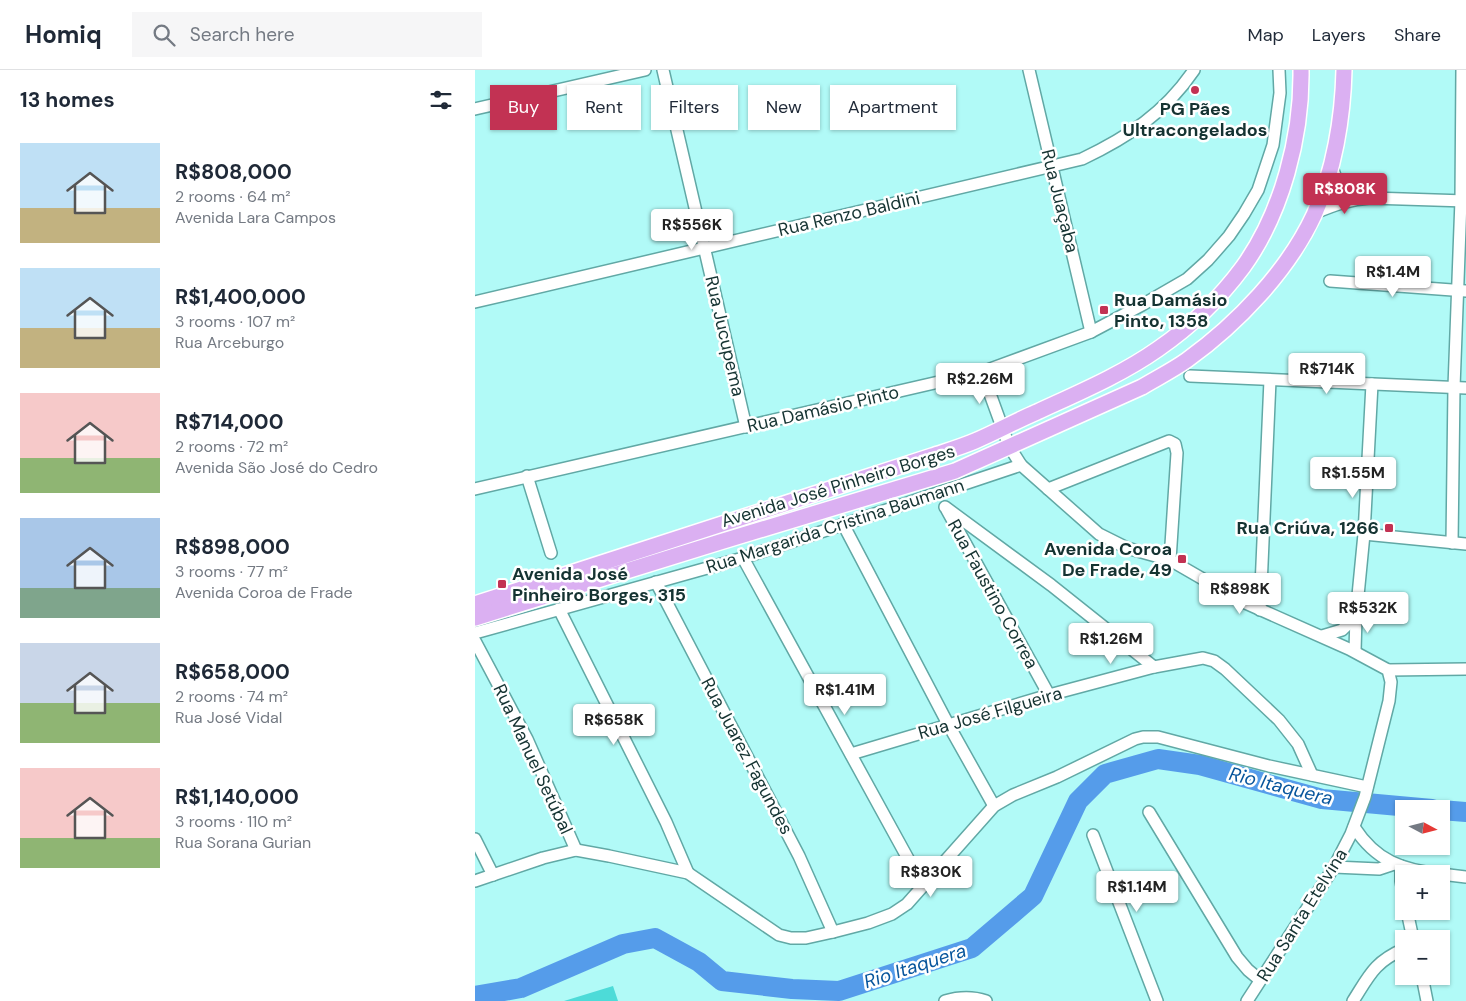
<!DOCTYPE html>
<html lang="en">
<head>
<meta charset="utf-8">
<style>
  :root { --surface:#fff; --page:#f6f6f7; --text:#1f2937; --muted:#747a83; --line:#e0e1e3; --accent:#c23253 }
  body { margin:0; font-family:"DM Sans",sans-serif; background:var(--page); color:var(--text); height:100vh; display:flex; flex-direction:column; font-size:19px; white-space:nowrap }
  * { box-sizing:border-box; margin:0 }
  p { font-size:16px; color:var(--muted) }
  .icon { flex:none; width:28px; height:28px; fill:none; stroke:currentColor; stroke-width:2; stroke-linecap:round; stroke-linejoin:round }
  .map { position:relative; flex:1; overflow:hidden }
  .sheet { display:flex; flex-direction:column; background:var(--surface); width:475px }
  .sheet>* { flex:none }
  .guide { position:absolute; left:15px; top:15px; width:475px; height:45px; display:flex; gap:10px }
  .needle { width:32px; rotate:97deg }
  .tools { position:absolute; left:920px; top:730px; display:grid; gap:10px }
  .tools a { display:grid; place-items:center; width:55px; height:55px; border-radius:0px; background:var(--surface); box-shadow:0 1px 4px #0004; font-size:25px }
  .price { position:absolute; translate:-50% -42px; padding:0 11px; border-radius:5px; background:#fff; color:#222; font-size:16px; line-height:32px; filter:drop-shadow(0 1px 2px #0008) }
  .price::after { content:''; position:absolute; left:50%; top:30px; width:15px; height:11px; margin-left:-8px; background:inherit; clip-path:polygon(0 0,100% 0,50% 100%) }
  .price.on { background:var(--accent); color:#fff }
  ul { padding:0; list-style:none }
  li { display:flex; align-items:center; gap:15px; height:125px; padding:0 20px }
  li span { display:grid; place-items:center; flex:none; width:140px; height:100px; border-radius:0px; color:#555 }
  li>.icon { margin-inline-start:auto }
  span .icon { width:60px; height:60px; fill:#fffc; stroke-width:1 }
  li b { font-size:21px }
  h2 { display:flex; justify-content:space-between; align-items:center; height:60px; padding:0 20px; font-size:21px }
  .tag { padding:0 18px; border-radius:0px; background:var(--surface); box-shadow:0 1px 4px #0004; font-size:18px; line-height:45px }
  .tag.on { background:var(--accent); color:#fff }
  header { display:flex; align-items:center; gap:30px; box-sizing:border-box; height:70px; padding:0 25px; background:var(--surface); border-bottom:1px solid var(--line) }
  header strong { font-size:24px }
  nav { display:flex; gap:28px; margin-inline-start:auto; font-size:18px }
  .search { width:350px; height:45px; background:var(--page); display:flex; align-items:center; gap:12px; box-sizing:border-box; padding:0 18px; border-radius:0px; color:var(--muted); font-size:19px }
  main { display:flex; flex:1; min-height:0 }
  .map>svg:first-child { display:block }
</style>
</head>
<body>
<header>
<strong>Homiq</strong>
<div class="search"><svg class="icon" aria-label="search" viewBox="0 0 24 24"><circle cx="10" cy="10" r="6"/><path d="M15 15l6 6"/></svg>Search here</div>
<nav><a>Map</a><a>Layers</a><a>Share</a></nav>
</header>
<main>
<section class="sheet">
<h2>13 homes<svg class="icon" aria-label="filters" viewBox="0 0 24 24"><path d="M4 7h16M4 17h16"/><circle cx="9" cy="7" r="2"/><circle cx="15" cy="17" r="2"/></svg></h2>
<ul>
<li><span style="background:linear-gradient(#bfe0f5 65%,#c2b280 0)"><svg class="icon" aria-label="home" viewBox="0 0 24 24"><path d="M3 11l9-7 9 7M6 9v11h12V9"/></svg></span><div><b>R$808,000</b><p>2 rooms · 64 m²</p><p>Avenida Lara Campos</p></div></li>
<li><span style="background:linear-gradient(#bfe0f5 60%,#c2b280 0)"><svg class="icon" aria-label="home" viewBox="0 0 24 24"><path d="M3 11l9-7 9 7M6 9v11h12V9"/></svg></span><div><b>R$1,400,000</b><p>3 rooms · 107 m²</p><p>Rua Arceburgo</p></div></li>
<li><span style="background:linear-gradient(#f6c9c9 65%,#8fb573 0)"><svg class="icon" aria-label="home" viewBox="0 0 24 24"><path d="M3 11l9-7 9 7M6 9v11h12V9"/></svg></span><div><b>R$714,000</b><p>2 rooms · 72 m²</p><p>Avenida São José do Cedro</p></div></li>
<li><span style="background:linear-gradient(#a9c7e8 70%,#7fa58c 0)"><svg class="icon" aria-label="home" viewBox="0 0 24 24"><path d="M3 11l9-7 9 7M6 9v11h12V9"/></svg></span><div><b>R$898,000</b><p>3 rooms · 77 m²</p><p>Avenida Coroa de Frade</p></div></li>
<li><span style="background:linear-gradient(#c9d6e8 60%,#8fb573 0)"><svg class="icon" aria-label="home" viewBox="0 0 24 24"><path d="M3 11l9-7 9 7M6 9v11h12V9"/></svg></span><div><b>R$658,000</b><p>2 rooms · 74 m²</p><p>Rua José Vidal</p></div></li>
<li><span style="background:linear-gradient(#f6c9c9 70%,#8fb573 0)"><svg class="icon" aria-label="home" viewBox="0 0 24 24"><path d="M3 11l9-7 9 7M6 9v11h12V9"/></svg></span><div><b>R$1,140,000</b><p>3 rooms · 110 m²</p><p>Rua Sorana Gurian</p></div></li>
</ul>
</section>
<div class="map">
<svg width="991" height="931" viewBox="0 0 991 931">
  <rect width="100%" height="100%" fill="#b1faf7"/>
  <path fill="#4ddbd8" d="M138,916L143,931H89Z"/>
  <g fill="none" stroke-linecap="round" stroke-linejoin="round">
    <g stroke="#559cea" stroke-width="20">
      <path d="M966,740L991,742"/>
      <path d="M0,926L46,918L148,874L180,868L224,892L247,911L317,919L364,921L497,878L558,826L603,731L630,704L683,689L725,695L847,729L957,739"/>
    </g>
    <g stroke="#61a8a5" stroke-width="14">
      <g id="minor">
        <path d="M188,0L271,357"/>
        <path d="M554,0L616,262"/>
        <path d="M0,39L170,0"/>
        <path d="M856,94C864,117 862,119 887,126"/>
        <path d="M840,143C859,135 875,129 896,128L991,131"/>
        <path d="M855,211L991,221"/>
        <path d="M0,232L607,89C653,67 690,43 719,0"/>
        <path d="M507,302L534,376L546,395L624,464L652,478L695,490L766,531L874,579L913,600L916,612L914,631L890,727L876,764L859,797L772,931"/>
        <path d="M715,306L991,318"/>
        <path d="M52,406L76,483"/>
        <path d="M0,419L507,302L616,262L667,235L712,209L733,190L754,166L769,144L783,120L798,75L805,23L804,0"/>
        <path d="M573,419L694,371L700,374L702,383L695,490"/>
        <path d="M470,437L576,515L679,597"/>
        <path d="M472,440L574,625"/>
        <path d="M368,454L473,654L519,736"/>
        <path d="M889,464L991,474"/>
        <path d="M977,473L979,317L986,130L987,0"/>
        <path d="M268,488L448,816"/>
        <path d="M181,512L324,786L358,862"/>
        <path d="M84,539L191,752L213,803"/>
        <path d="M785,540L795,310"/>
        <path d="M0,563L268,488L546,395"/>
        <path d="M847,566L867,560L881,546"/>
        <path d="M0,571L52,669L101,780"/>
        <path d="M880,581L881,546L889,464L897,314"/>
        <path d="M913,600L991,599"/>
        <path d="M376,684L574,625L679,597L728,588L739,591L750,599L804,650L823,674L837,705"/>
        <path d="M674,742L762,887L773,900L785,910"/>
        <path d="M879,757C901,791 927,800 965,804"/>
        <path d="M618,765L682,931"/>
        <path d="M0,769L18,805"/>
        <path d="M926,796V811L929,827"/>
        <path d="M859,797L904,799L919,794"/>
        <path d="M966,804L991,807"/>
        <path d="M0,811L68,788L101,780L134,786L213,803L304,865L316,868H331L358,862L393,853L417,844L432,834L519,736L538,725L582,707L660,669L668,667H683L794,696L892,717"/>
        <path d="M932,841L938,869"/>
        <path d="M947,906L952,931"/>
        <path d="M470,931C484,927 496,926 511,931"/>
        <path d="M878,931C894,906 899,892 929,879"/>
      </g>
    </g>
    <g stroke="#fff" stroke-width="18">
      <g id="major">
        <path d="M0,534L457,386C472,381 486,377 500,371C521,362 541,351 562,342C603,323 646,305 683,279C715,257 745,228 768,197C807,143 827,66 826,0"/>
        <path d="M0,548L245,472L480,401L667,317C682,308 698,300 712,290C762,254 813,201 839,145C859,102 868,47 869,0"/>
      </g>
    </g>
    <use href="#minor" stroke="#fff" stroke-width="11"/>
    <use href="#major" stroke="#dbb0f2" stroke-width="15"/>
  </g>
  <g fill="#c23253" stroke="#fff" stroke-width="2">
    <circle cx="720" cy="20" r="5"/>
    <rect x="624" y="235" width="10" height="10" rx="2.5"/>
    <rect x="909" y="453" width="10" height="10" rx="2.5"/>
    <rect x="702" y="484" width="10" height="10" rx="2.5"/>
    <rect x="22" y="509" width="10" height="10" rx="2.5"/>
  </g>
  <g text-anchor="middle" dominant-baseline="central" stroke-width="5" stroke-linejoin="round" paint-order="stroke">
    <g font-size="18" font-weight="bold" fill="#153332" stroke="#fff" text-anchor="start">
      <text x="720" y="39" text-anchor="middle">PG Pães<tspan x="720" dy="21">Ultracongelados</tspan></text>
      <text x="639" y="230">Rua Damásio<tspan x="639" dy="21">Pinto, 1358</tspan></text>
      <text x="904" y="458" text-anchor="end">Rua Criúva, 1266</text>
      <text x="697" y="479" text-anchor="end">Avenida Coroa<tspan x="697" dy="21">De Frade, 49</tspan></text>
      <text x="37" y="504">Avenida José<tspan x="37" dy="21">Pinheiro Borges, 315</tspan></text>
    </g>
    <g font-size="18" fill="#153332" stroke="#fff">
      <text transform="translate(585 131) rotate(76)">Rua Juaçaba</text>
      <text transform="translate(374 144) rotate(-13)">Rua Renzo Baldini</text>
      <text transform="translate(250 266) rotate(77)">Rua Jucupema</text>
      <text transform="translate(348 339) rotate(-13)">Rua Damásio Pinto</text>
      <text transform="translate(363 416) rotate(-17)">Avenida José Pinheiro Borges</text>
      <text transform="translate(360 456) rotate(-18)">Rua Margarida Cristina Baumann</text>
      <text transform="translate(518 524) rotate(61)">Rua Faustino Correa</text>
      <text transform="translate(515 643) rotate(-16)">Rua José Filgueira</text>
      <text transform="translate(272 686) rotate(62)">Rua Juarez Fagundes</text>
      <text transform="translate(58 689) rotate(65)">Rua Manuel Setúbal</text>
      <text transform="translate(827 845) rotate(-58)">Rua Santa Etelvina</text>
    </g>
    <g font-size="19" font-style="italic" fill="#07559c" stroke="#fff">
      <text transform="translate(806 716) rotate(14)">Rio Itaquera</text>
      <text transform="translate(440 896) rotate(-18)">Rio Itaquera</text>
    </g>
  </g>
</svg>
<div class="tools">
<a><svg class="needle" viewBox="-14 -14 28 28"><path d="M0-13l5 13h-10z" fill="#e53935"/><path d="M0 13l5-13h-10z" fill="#747a83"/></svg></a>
<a>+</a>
<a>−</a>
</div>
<b class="price on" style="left:870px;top:145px">R$808K</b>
<b class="price" style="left:217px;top:181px">R$556K</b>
<b class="price" style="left:918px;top:228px">R$1.4M</b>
<b class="price" style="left:852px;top:325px">R$714K</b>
<b class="price" style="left:505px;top:335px">R$2.26M</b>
<b class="price" style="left:878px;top:429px">R$1.55M</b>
<b class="price" style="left:765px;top:545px">R$898K</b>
<b class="price" style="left:893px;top:564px">R$532K</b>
<b class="price" style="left:636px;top:595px">R$1.26M</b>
<b class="price" style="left:370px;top:646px">R$1.41M</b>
<b class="price" style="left:139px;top:676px">R$658K</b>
<b class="price" style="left:456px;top:828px">R$830K</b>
<b class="price" style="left:662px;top:843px">R$1.14M</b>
<div class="guide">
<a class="tag on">Buy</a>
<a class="tag">Rent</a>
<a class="tag">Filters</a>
<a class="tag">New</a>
<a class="tag">Apartment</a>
</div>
</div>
</main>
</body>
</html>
